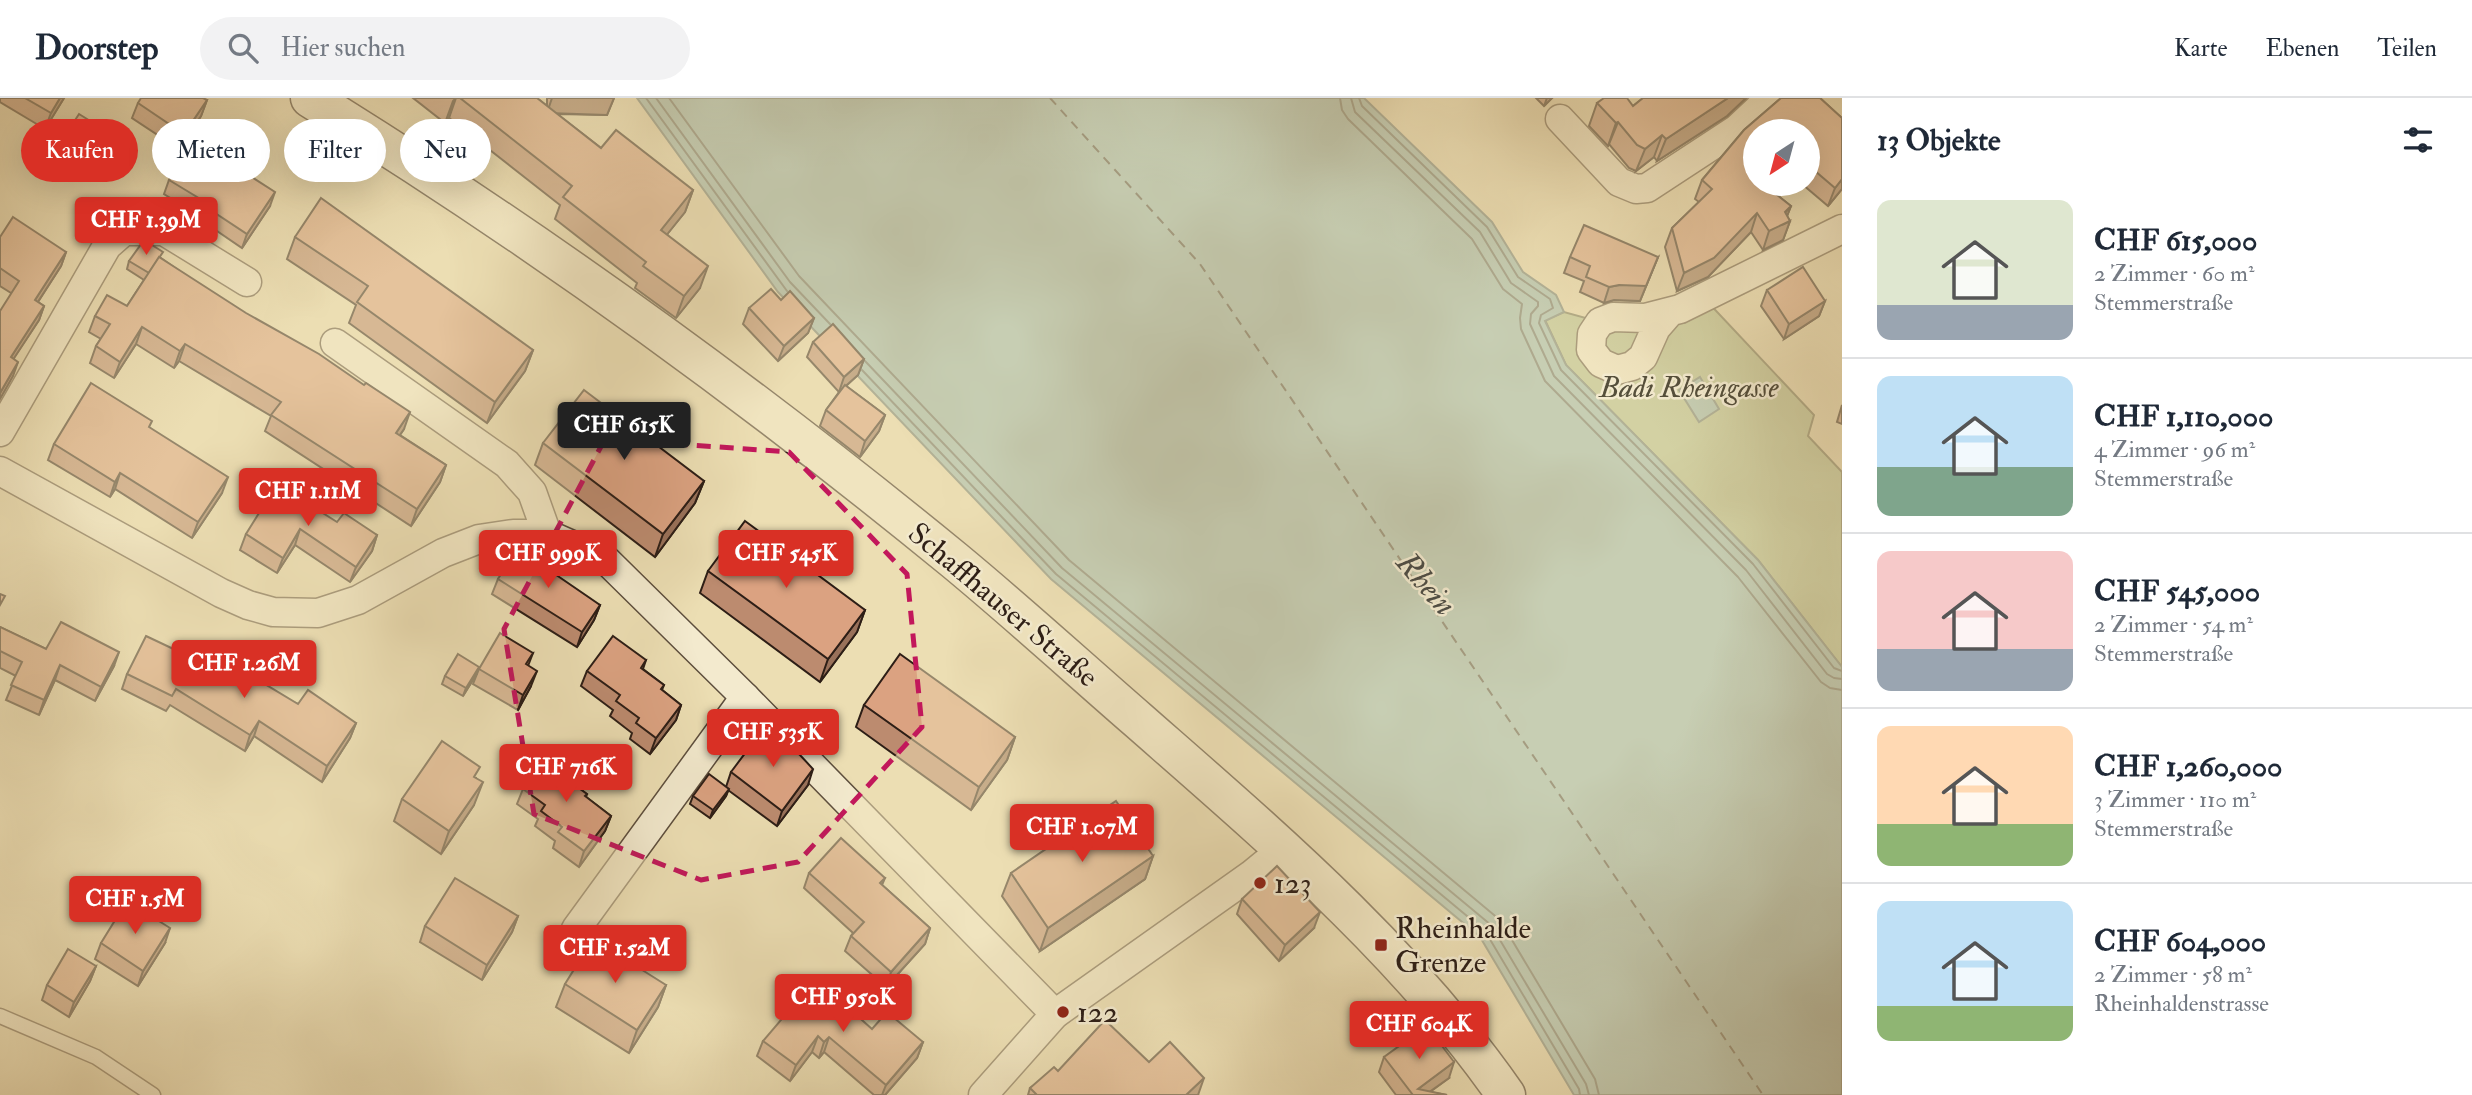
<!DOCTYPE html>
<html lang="de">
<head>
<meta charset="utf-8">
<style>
  :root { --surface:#fff; --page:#f2f2f3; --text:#1f2937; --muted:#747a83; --line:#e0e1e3; --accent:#d93025 }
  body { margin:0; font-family:"IM FELL Double Pica",serif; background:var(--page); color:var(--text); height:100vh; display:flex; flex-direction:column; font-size:26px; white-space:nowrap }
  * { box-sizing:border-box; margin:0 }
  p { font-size:23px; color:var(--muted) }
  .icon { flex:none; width:38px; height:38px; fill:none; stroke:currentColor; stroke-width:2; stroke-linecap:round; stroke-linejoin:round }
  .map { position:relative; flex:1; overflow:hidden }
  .sheet { display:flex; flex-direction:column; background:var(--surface); width:630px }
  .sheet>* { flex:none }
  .guide { position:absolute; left:21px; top:21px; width:665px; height:63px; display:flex; gap:14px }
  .needle { width:46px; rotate:216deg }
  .buttons { position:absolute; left:1743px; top:21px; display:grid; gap:14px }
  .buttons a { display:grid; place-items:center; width:77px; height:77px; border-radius:50%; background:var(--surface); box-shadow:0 7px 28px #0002; font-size:35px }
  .price { position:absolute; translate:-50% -60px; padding:0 16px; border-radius:7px; background:var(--accent); color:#fff; font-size:23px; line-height:46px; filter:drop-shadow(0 2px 4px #0008) }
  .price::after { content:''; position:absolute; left:50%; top:42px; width:21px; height:16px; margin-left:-10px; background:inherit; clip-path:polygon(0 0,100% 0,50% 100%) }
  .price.on { background:#222; color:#fff }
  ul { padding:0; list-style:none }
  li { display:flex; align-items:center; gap:21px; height:175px; padding:0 35px }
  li+li { border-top:2px solid var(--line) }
  li span { display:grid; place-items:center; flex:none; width:196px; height:140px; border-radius:14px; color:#555 }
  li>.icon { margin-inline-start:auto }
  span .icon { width:84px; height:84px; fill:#fffc; stroke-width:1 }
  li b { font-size:30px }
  h2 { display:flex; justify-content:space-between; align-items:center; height:84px; padding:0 35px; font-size:30px }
  .tag { padding:0 24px; border-radius:32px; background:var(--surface); box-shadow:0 7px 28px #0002; font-size:24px; line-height:63px }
  .tag.on { background:var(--accent); color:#fff }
  header { display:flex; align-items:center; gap:42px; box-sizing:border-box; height:98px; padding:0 35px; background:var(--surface); border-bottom:2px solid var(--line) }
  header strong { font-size:33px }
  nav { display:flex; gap:38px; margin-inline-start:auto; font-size:24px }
  .search { width:490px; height:63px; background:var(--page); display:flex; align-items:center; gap:18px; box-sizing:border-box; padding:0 24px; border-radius:38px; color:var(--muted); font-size:26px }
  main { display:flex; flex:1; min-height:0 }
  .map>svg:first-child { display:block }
</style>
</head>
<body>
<header>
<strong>Doorstep</strong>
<div class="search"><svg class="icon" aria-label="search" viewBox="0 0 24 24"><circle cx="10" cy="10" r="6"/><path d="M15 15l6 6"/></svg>Hier suchen</div>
<nav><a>Karte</a><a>Ebenen</a><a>Teilen</a></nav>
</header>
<main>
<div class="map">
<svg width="1842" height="997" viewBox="0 0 1842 997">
  <rect width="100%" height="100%" fill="#ecdeb3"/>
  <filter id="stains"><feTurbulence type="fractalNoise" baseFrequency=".00286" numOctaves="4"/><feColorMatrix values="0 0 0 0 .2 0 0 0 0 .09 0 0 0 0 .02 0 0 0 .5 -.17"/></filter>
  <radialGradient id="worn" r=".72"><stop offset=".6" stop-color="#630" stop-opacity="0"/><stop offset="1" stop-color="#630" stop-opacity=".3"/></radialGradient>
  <path fill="#b3c290" stroke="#707053" stroke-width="2" d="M1704,200L1814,317L1808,338L1842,374V569L1758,462L1566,267L1545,222L1564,214L1600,224Z"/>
  <g fill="#9abbb4" stroke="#6e7c75" stroke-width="2">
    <path d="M637,0H1364L1492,124L1523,174L1556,197L1564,214L1545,223L1566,267L1758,462L1842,569V997H1574L1480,839L1051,481L778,194Z"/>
    <path d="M1700,279L1719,311L1699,324L1679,292Z"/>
  </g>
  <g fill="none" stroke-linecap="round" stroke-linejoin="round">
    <g stroke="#646c65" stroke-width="2">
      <path d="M646,0L787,193"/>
      <path d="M656,0L790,184L830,226"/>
      <path d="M669,0L799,178L1069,462L1500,822L1595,981L1599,997"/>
      <path d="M1340,0L1342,12L1348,21L1472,141L1503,191L1522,206L1520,220L1521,231L1545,283L1738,479L1821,584L1830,590L1842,592"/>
      <path d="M1351,0L1355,14L1480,134L1511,185L1538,204V208L1531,216L1530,226L1554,278L1746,472L1827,576L1834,580L1842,581"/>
      <path d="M1359,0L1362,8L1487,129L1518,179L1550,201L1553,210L1541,217L1539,225L1561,272L1753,466L1834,570L1842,573"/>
      <path d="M865,263L1062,470L1491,827L1586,986L1589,997"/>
      <path d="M862,272L1056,476L1485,833L1579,991L1580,997"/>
    </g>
    <path stroke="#4e4d45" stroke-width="2" stroke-dasharray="9 7" stroke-linecap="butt" d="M1050,0L1200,166L1763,997"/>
    <g stroke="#5d4e3d" stroke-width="17">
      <path id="lane" d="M0,918L96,959L153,997"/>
    </g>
    <g stroke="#5d4e3d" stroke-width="31">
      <g id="street">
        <path d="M1560,21L1619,84L1636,91L1647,90L1737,31L1770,0"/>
        <path d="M1669,215L1656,230L1643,259L1632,268L1617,272L1601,265L1591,252L1592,236L1600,224L1613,219L1645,220L1680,211L1842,131"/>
        <path d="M335,245L507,366L532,394L547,436"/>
        <path d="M0,334L107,148L124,133H164L247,184"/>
        <path d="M0,373L221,495L248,507L273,514L318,515L358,502L443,455L479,441L513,436H547L606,462L745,599L1055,916"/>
        <path d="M576,831L745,599"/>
        <path d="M983,997L1055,916L1251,777L1284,750"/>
      </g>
    </g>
    <g stroke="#2d1e16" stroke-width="41">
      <path id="secondary" d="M310,0C535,139 750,295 954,462C1017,514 1077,569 1138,622C1270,738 1405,852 1506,997"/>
    </g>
    <use href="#lane" stroke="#f3eace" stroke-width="14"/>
    <use href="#street" stroke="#f3eace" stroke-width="28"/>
    <use href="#secondary" stroke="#f3eace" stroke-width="38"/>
  </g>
  <g fill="#bc8b6f" stroke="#2d1e16" stroke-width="2">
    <path d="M0,0H64L45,31L0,4Z"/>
    <path d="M413,0H537L547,8V0H614L607,17L557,16L601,50L693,92L685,114L667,136L700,190L676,220L635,190L637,185L555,121L560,107L449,20L445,25Z"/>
    <path d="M1536,0H1552L1544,8Z"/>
    <path d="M1643,0H1746L1727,18L1657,63L1654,59L1636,73L1629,70L1609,46L1608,48L1589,28L1597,5L1633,8Z"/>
    <path d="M1781,0H1820L1842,20V91L1828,108L1802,86H1808V33H1755V86H1777L1772,93L1791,108L1787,118L1790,123L1783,142L1763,152L1751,134L1708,179L1677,193L1665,149L1672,130L1699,104L1695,101L1702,82L1744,32Z"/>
    <path d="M207,2L201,18L179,51L132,20L138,5Z"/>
    <path d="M61,44L105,52L87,80L55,59Z"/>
    <path d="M219,77L270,108L242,150L195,118L196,116L164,96L169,82Z"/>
    <path d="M0,139L66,154L61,168L38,204L44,208L39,222L13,261V278L11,195L0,188Z"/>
    <path d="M295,139L533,252L525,273L487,325L349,225L356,207L287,161Z"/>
    <path d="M1570,159H1658L1640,203L1614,202L1604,205L1580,194L1584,183L1564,175Z"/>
    <path d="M161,160L404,331L400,337L446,367L440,384L411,428L265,333L271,318L179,263L174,270L136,246L114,280L90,265L96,248L101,241L89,234L95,218L127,208L144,182L127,171L129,163Z"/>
    <path d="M1767,192L1825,203L1819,218L1784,241L1761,208Z"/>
    <path d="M781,202L814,220L808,235L778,263L743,226L749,210Z"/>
    <path d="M813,244L864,261L858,277L846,288L885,317L879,333L860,359L820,328L826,312L839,294L807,259Z"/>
    <path d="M1842,307V326L1837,324Z"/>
    <path d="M150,330L222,395L192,440L115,391L110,399L48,362L54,346Z"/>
    <path d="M543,345L704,383L695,405L655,459L535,367Z"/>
    <path d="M337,424L377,437L372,453L350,484L295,447L277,475L240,452L246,436Z"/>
    <path d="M708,473L865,512L857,534L820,584L700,495Z"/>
    <path d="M498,481L600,507L594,522L577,549L492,496Z"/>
    <path d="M0,529L46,551L114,568L95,603L55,582L39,617L6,602L16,578L0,570Z"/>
    <path d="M533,555L528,568L531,588L518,612L473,586L479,571Z"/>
    <path d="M646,562L643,571L664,587L662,592L681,607L676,622L650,656L630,641L632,635L610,618L613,612L581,588L587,573Z"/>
    <path d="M224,575L298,606L356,625L350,640L322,684L254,638L245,653L170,607L166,613L122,591L127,576Z"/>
    <path d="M476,577L463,598L442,586L445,578Z"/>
    <path d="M864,607L1015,639L1007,662L971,712L856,629Z"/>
    <path d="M570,673L567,681L587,696L586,699L611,718L605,733L579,769L553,750L555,743L535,728L538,721L517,706L523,691Z"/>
    <path d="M731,674L808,687L777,728L728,692L726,698L710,720L690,706L693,698L726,689Z"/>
    <path d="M476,680L474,707L441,756L394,723L402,701Z"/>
    <path d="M1153,758L1145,781L1040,853L1002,798L1011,775Z"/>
    <path d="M809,775L885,780L882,787L930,830L925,846L886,889L845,853L851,838L853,835L804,790Z"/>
    <path d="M1242,801L1314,830L1279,863L1237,816Z"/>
    <path d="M518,818L512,834L482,882L420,844L425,828Z"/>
    <path d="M101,845H165L138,888L95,861Z"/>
    <path d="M96,868L90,883L69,919L42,902L47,887Z"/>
    <path d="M565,886L666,887L658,909L629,955L556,909Z"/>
    <path d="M872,931L923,944L917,960L885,997H874L824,954L819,960L812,954L790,983L757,958L763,943Z"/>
    <path d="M1384,959L1449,980L1430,994L1447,997H1396L1379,974Z"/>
    <path d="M1149,964L1198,997H1028L1030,990L1058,973Z"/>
  </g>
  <g fill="#99715a" stroke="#2d1e16" stroke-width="2">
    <path d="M60,0H64L45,31L51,15Z"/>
    <path d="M456,0L449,20L445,25L453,3Z"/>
    <path d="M552,0H614L607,17L547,15Z"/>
    <path d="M1547,0H1552L1544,8Z"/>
    <path d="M1728,0H1746L1727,18L1657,63L1666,41Z"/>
    <path d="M207,2L201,18L179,51L184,36Z"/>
    <path d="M1618,24L1609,46L1608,48L1616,25Z"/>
    <path d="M111,36L105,52L87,80L92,64Z"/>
    <path d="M1662,37L1654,59L1636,73L1645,51Z"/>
    <path d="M1842,81V91L1828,108L1835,90Z"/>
    <path d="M1769,86H1777L1760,107L1767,89Z"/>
    <path d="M693,92L685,114L653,154L661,132Z"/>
    <path d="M275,94L270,108L242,150L247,136Z"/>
    <path d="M1791,108L1784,126L1790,123L1783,142L1763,152L1769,133Z"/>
    <path d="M1757,115L1751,134L1708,179L1677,193L1684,175Z"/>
    <path d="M66,154L61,168L30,216L35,202Z"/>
    <path d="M1658,159L1640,203L1614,202L1604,205L1609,189L1619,187Z"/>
    <path d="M708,168L700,190L676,220L684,198Z"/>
    <path d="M1825,203L1819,218L1784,241L1789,226Z"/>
    <path d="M44,208L39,222L5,274L11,259Z"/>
    <path d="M814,220L808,235L778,263L784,248Z"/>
    <path d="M142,229L136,246L114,280L120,264Z"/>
    <path d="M185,246L179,263L174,270L180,253Z"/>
    <path d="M533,252L525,273L487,325L495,304Z"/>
    <path d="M864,261L858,277L839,294L844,279Z"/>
    <path d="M18,264L13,278L0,301V295Z"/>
    <path d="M410,314L404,331L390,351L396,335Z"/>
    <path d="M885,317L879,333L860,359L865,343Z"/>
    <path d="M446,367L440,384L411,428L417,411Z"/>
    <path d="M120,375L115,391L110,399L115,384Z"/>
    <path d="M228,379L222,395L192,440L198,424Z"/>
    <path d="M704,383L695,405L655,459L663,436Z"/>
    <path d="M300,431L295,447L277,475L283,460Z"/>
    <path d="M377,437L372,453L350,484L356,469Z"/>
    <path d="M600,507L594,522L577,549L582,534Z"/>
    <path d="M865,512L857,534L820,584L828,561Z"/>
    <path d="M119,554L114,568L95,603L101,589Z"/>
    <path d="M60,567L55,582L39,617L44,602Z"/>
    <path d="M479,569L476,577L463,598L466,590Z"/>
    <path d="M537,573L531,588L518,612L523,597Z"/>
    <path d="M681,607L676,622L650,656L656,640Z"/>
    <path d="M259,623L254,638L245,653L250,637Z"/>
    <path d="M356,625L350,640L322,684L327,668Z"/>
    <path d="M1015,639L1007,662L971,712L979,689Z"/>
    <path d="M813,671L808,687L777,728L782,713Z"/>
    <path d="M483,684L474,707L441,756L449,733Z"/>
    <path d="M729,691L726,698L710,720L713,712Z"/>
    <path d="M611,718L605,733L579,769L584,753Z"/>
    <path d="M1153,758L1145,781L1040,853L1048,830Z"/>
    <path d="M1320,814L1314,830L1279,863L1285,847Z"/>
    <path d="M518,818L512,834L482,882L487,867Z"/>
    <path d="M170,830L165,845L138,888L143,873Z"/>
    <path d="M930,830L925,846L886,889L891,874Z"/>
    <path d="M96,868L90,883L69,919L74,904Z"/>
    <path d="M666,887L658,909L629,955L637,932Z"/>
    <path d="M818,938L812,954L790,983L796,967Z"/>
    <path d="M829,939L824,954L819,960L824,944Z"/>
    <path d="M923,944L917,960L885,997H882L886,987Z"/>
    <path d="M1454,964L1449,980L1425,997L1418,991Z"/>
    <path d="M1204,980L1198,997H1186Z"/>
  </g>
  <g fill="#dba281" stroke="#2d1e16" stroke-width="2">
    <path d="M25,0H60L51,15Z"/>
    <path d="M141,0H203L207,2L184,36L138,5Z"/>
    <path d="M460,0H537L601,50L616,32L693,92L661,132L708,168L684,198L643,168L646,164L563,99L572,88Z"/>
    <path d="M1604,0H1627L1633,8L1643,0H1728L1666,41L1662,37L1645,51L1637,47L1618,24L1616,25L1597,5Z"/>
    <path d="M1781,0H1820L1842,20V81L1835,90L1808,67V33H1755V86H1769L1767,89L1791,108L1785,114L1790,123L1769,133L1757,115L1714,160L1684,175L1672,130L1712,91L1702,82L1744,32Z"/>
    <path d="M79,16L111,36L92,64L61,44Z"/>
    <path d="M185,56L219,77L227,63L275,94L247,136L200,105L202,102L169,82Z"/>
    <path d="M321,100L533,252L495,304L357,204L368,188L295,139Z"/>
    <path d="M13,119L66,154L35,202L44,208L11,259L18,264L0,295V213L19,183L0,170V139Z"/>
    <path d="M1584,127L1658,159L1646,188L1619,187L1609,189L1586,179L1590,168L1570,159Z"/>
    <path d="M144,142L163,154L149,175L129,163Z"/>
    <path d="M159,159L246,215L319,256L364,287L366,285L410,314L396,335L446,367L417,411L271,317L281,304L185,246L180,253L142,229L120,264L96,248L110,226L95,218L107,197L127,208Z"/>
    <path d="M1803,169L1825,203L1789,226L1767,192Z"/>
    <path d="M771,191L781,202L790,193L814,220L784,248L749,210Z"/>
    <path d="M833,226L864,261L844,279L813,244Z"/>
    <path d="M91,285L152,323L149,329L228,379L198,424L120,375L115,384L54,346Z"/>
    <path d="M845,287L885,317L865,343L826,312Z"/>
    <path d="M584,292L704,383L663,436L543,345Z"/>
    <path d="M277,386L337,424L344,415L377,437L356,469L300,431L283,460L246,436Z"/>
    <path d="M745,423L865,512L828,561L708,473Z"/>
    <path d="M517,450L600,507L582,534L498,481Z"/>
    <path d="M0,496L5,498L0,507Z"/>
    <path d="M61,524L119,554L101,589L60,567L44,602L11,587L22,564L0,553V529L46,551Z"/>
    <path d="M500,535L533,555L526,566L537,573L523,597L479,571Z"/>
    <path d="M146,538L224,575L230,565L298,606L308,592L356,625L327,668L259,623L250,637L176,591L172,598L127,576Z"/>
    <path d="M613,538L646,562L641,570L664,587L661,591L681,607L656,640L636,625L639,620L616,603L620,597L587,573Z"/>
    <path d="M458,556L479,569L466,590L445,578Z"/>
    <path d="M900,556L1015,639L979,689L864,607Z"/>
    <path d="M764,630L800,657L813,671L782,713L731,674Z"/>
    <path d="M442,643L480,669L474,679L483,684L449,733L402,701Z"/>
    <path d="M548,657L570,673L565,680L587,696L585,698L611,718L584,753L558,734L562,729L541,713L545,707L523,691Z"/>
    <path d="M709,676L729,691L713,712L693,698Z"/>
    <path d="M1116,703L1153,758L1048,830L1011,775Z"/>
    <path d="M841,740L885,780L880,785L930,830L891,874L851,838L864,824L809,775Z"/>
    <path d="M1277,768L1320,814L1285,847L1242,801Z"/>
    <path d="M455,780L518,818L487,867L425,828Z"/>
    <path d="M127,803L170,830L143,873L101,845Z"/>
    <path d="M593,841L666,887L637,932L565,886Z"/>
    <path d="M68,851L96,868L74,904L47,887Z"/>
    <path d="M816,881L872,931L887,914L923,944L886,987L829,939L824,944L818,938L796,967L763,943Z"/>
    <path d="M1105,922L1149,964L1170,944L1204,980L1186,997H1037L1030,990L1054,969L1058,973Z"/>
    <path d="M1427,928L1454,964L1418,991L1447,997H1413L1384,959Z"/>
  </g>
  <path d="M0 0H1842V997H0ZM605,341L789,354L907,476L922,629L798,764L701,782L534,716L504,531Z" fill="#ecdeb3" fill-opacity=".55" fill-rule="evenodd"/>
  <path fill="none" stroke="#c2185b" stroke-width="5" stroke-dasharray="14 9" stroke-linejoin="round" d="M605,341L789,354L907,476L922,629L798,764L701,782L534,716L504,531Z"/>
  <g fill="#8f2418" stroke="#f3eace" stroke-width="2.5">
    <circle cx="1260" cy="785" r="7"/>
    <rect x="1374" y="840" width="14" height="14" rx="3.5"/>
    <circle cx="1063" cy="914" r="7"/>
  </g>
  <g text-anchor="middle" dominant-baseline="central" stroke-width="5" stroke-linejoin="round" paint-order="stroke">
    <g font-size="30" font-style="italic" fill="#554f3b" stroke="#f3eace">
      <text x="1689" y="289">Badi Rheingasse</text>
    </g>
    <g font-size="30" fill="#2d1e16" stroke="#f3eace">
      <text transform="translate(1003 507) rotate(40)">Schaffhauser Straße</text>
    </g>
    <g font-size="30" fill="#2d1e16" stroke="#f3eace" text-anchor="start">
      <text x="1274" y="785">123</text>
      <text x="1395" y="830">Rheinhalde<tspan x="1395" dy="34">Grenze</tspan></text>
      <text x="1077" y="914">122</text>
    </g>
    <g font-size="32" font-style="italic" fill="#4e4d45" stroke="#f3eace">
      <text transform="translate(1426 486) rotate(49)">Rhein</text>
    </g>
  </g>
  <rect width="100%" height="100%" filter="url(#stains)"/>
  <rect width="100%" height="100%" fill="url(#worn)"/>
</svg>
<div class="buttons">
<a><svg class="needle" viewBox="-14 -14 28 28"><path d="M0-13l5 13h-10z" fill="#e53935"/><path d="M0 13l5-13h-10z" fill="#747a83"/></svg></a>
</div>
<b class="price" style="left:146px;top:159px">CHF 1.39M</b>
<b class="price on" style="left:624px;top:364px">CHF 615K</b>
<b class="price" style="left:308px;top:430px">CHF 1.11M</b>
<b class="price" style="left:548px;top:492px">CHF 999K</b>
<b class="price" style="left:786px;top:492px">CHF 545K</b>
<b class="price" style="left:244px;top:602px">CHF 1.26M</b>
<b class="price" style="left:773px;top:671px">CHF 535K</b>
<b class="price" style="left:566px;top:706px">CHF 716K</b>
<b class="price" style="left:1082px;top:766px">CHF 1.07M</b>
<b class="price" style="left:135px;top:838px">CHF 1.5M</b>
<b class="price" style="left:615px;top:887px">CHF 1.52M</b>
<b class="price" style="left:843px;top:936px">CHF 950K</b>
<b class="price" style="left:1419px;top:963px">CHF 604K</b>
<div class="guide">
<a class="tag on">Kaufen</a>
<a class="tag">Mieten</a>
<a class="tag">Filter</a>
<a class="tag">Neu</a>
</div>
</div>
<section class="sheet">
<h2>13 Objekte<svg class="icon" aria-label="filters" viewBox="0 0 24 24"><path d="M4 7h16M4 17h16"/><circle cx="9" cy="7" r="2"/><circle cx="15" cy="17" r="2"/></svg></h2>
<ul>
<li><span style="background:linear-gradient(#dfe7d0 75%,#9aa5b1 0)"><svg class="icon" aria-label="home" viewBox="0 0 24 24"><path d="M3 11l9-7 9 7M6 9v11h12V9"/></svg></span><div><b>CHF 615,000</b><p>2 Zimmer · 60 m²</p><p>Stemmerstraße</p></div></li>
<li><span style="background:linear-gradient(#bfe0f5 65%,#7fa58c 0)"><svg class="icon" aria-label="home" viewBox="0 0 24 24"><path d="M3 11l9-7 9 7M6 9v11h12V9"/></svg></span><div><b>CHF 1,110,000</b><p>4 Zimmer · 96 m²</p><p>Stemmerstraße</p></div></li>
<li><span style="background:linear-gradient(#f6c9c9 70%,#9aa5b1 0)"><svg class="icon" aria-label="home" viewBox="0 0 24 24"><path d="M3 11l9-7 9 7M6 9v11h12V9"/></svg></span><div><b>CHF 545,000</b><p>2 Zimmer · 54 m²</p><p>Stemmerstraße</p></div></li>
<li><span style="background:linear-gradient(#ffd9b3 70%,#8fb573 0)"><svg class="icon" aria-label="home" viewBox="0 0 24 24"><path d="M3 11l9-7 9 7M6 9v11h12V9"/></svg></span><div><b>CHF 1,260,000</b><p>3 Zimmer · 110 m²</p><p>Stemmerstraße</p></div></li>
<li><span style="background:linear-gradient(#bfe0f5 75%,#8fb573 0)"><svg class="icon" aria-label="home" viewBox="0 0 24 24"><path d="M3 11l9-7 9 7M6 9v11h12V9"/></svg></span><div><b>CHF 604,000</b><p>2 Zimmer · 58 m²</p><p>Rheinhaldenstrasse</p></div></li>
</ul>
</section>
</main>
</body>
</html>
